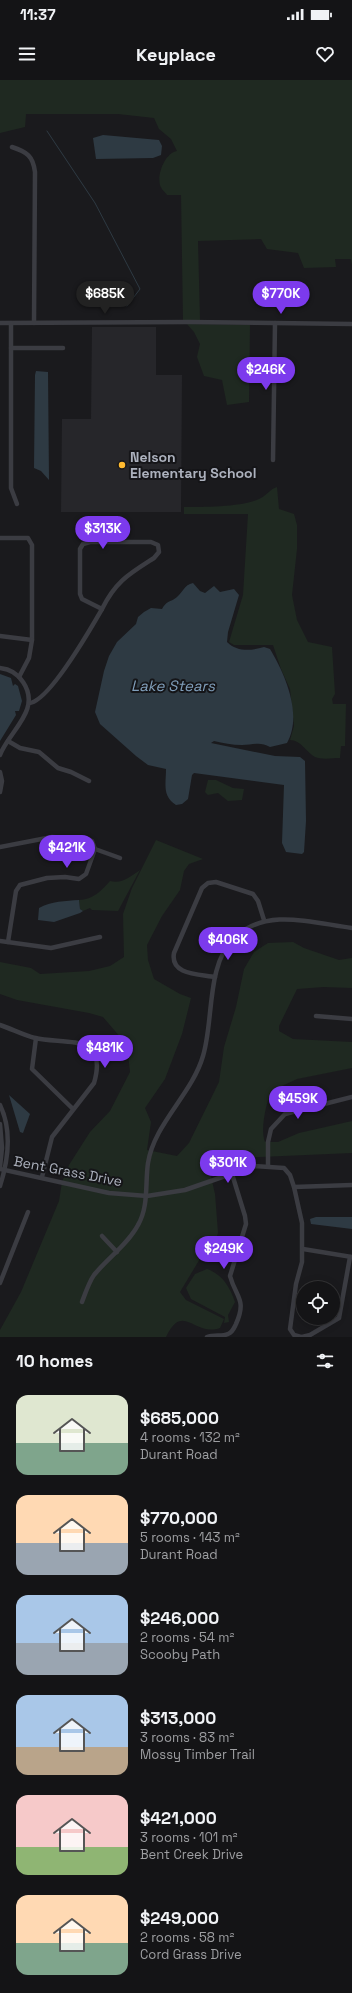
<!DOCTYPE html>
<html lang="en">
<head>
<meta charset="utf-8">
<style>
  :root { --surface:#141416; --page:#1d1d1f; --text:#f1f3f6; --muted:#9d9ea1; --line:#333335; --accent:#7c3aed }
  body { margin:0; font-family:"Space Grotesk",sans-serif; background:var(--page); color:var(--text); height:100vh; display:flex; flex-direction:column; font-size:15px; white-space:nowrap }
  * { box-sizing:border-box; margin:0 }
  p { font-size:13px; color:var(--muted) }
  .icon { flex:none; width:22px; height:22px; fill:none; stroke:currentColor; stroke-width:2; stroke-linecap:round; stroke-linejoin:round }
  .map { position:relative; height:1257px; overflow:hidden }
  .side { display:flex; flex-direction:column; background:var(--surface); flex:1 }
  .side>* { flex:none }
  .fabs { position:absolute; left:296px; top:1201px; display:grid; gap:8px }
  .fabs a { display:grid; place-items:center; width:44px; height:44px; border-radius:50%; background:var(--surface); box-shadow:0 2px 10px #0003,0 0 0 1px var(--line); font-size:20px }
  .price { position:absolute; translate:-50% -34px; padding:0 9px; border-radius:14px; background:var(--accent); color:#fff; font-size:13px; line-height:26px; filter:drop-shadow(0 1px 2px #0008) }
  .price::after { content:''; position:absolute; left:50%; top:24px; width:12px; height:9px; margin-left:-6px; background:inherit; clip-path:polygon(0 0,100% 0,50% 100%) }
  .price.current { background:#222; color:#fff }
  ul { padding:0; list-style:none }
  li { display:flex; align-items:center; gap:12px; height:100px; padding:0 16px }
  li span { display:grid; place-items:center; flex:none; width:112px; height:80px; border-radius:12px; color:#555 }
  li>.icon { margin-inline-start:auto }
  span .icon { width:48px; height:48px; fill:#fffc; stroke-width:1 }
  li b { font-size:17px }
  h2 { display:flex; justify-content:space-between; align-items:center; height:48px; padding:0 16px; font-size:17px }
  .status { display:flex; justify-content:space-between; align-items:center; height:28px; padding:0 20px; background:var(--surface); direction:ltr }
  .status svg { height:11px; fill:currentColor }
  header { display:flex; justify-content:space-between; align-items:center; height:52px; padding:0 16px; background:var(--surface); font-size:18px; font-weight:600 }
  .map>svg:first-child { display:block }
</style>
</head>
<body>
<div class="status"><b>11:37</b><svg viewBox="0 0 49 12"><path d="M0 12V9h3v3zM5 12V6h3v6zM10 12V3h3v9zM15 12V0h3v12zM26 1h20v11H26zM47 4h2v5h-2z"/></svg></div>
<header><svg class="icon" aria-label="menu" viewBox="0 0 24 24"><path d="M4 6h16M4 12h16M4 18h16"/></svg>Keyplace<svg class="icon" aria-label="heart" viewBox="0 0 24 24"><path d="M12 20l-8-8c-3-5 5-10 8-4 3-6 11-1 8 4z"/></svg></header>
<div class="map">
<svg width="352" height="1257" viewBox="0 0 352 1257">
  <rect width="100%" height="100%" fill="#1a1a1d"/>
  <path fill="#26262a" d="M92,247H156V295H182L181,432H61L62,339H91Z"/>
  <g fill="#1f2921">
    <path d="M0,0H352V185L351,179H335L336,187L304,188L298,173L267,169L261,159L198,161L200,240H183L181,115H167C165,112 161,109 160,105C157,94 165,73 177,71L171,59L159,49L154,38L118,34H26L25,47L0,53Z"/>
    <path d="M187,244L250,245L249,322L227,325L222,300L204,296L197,277L200,264L194,252Z"/>
    <path d="M277,407L279,429L294,434L297,445V469L292,515L297,540L308,562L332,567L335,614L332,619L333,624H346L345,666H341L340,678C333,678 322,680 315,677C306,672 301,660 290,660L294,646L290,609L281,589L273,565H234L229,562L243,515L248,434H184V427C205,427 241,427 259,419C266,416 270,409 277,407Z"/>
    <path d="M208,700H216L233,708L244,709L242,720L228,721L218,713L208,715L205,712Z"/>
    <path d="M156,760L203,779L189,784L184,791L180,810L162,836L147,865L148,880L154,899L180,914L191,918L182,954L165,999L145,1028L151,1042L147,1070L177,1076L189,1063L219,1002L224,967L236,927L244,889L254,872L268,863L293,862L304,868L339,880L352,878V908L323,907L297,909L279,946V951L293,959L352,962V988L297,999L271,1011C266,1024 260,1050 265,1062H278L299,1053L352,1041V1073L238,1078L222,1084L210,1092L215,1114L218,1153L215,1162L201,1177L180,1212L186,1220L224,1239L220,1248C194,1257 183,1221 166,1257H0V1250L21,1212L59,1121L62,1102L69,1085L90,1052L110,1031L130,992L127,965L103,937L89,933L17,920L0,914V882L31,888L40,894L89,891L110,886L124,877L123,834L132,808Z"/>
    <path d="M140,790L118,831L92,830L90,828L83,831L80,829L79,820C93,820 102,810 110,801C122,804 130,797 140,790Z"/>
    <path d="M207,1189C222,1194 230,1207 235,1222L228,1235L229,1242L224,1243L225,1237L191,1219L186,1208L195,1194Z"/>
  </g>
  <g fill="#2e3a43">
    <path d="M103,55L159,60L162,66L161,75L153,78L96,79L93,58Z"/>
    <path d="M36,291L48,292L49,400L41,391L34,388L35,295Z"/>
    <path d="M193,503L200,511L205,513L214,506L220,512L234,509L239,515L228,552L227,562C237,572 251,571 264,567L270,569C285,594 303,635 287,663L270,667C260,661 253,665 242,665C232,665 223,663 214,661L211,663L275,676L300,677L305,681L306,741L304,772L302,774L286,772L282,763L284,705L194,693L192,695L188,719L182,724L176,725C162,716 166,704 166,689L148,685L136,676L100,644L95,632L104,591L109,576L117,562L136,544L138,537L144,532L151,528L162,529C168,519 170,523 177,517C183,512 184,505 193,503Z"/>
    <path d="M0,594L11,598L13,606L15,604L18,606L22,621L19,631H15L16,635L0,661Z"/>
    <path d="M79,820L80,829L83,831L80,833L54,842L38,840L39,828C51,821 66,821 79,820Z"/>
    <path d="M9,1015L30,1034L23,1053L20,1052Z"/>
    <path d="M316,1137H352V1149L311,1144L310,1139Z"/>
  </g>
  <g fill="none" stroke-linecap="round" stroke-linejoin="round">
    <path stroke="#2e3a43" stroke-width="1" d="M47,51L95,123L140,209L127,226"/>
    <g stroke="#3b3c42" stroke-width="4.5">
      <path d="M12,67C27,72 33,76 35,92L34,243"/>
      <path d="M0,243L189,242L352,244"/>
      <path d="M11,243V408L17,424"/>
      <path d="M11,268H63"/>
      <path d="M273,380L275,243"/>
      <path d="M0,458H28L32,465V560L0,556"/>
      <path d="M90,462H151L158,465L159,472L154,478C129,494 116,501 102,529L82,519L80,514V469L83,464Z"/>
      <path d="M0,588C9,589 18,594 23,602C42,630 9,651 0,675"/>
      <path d="M19,597L29,578L32,560"/>
      <path d="M29,623C49,622 91,548 102,529"/>
      <path d="M8,661L20,668L39,672L58,688L71,692L89,701"/>
      <path d="M0,692L2,701L0,712"/>
      <path d="M0,767L52,757L87,759L92,761L95,769L86,794L79,799L65,797L47,798L20,805L16,811L8,862"/>
      <path d="M95,769L120,778"/>
      <path d="M0,861L51,868L100,857"/>
      <path d="M215,897C199,894 170,895 174,873L202,808L208,803L216,802L253,814L258,821L264,840"/>
      <path d="M316,936L352,939"/>
      <path d="M0,945C12,949 23,955 35,958C64,965 109,952 94,1003L52,1057L42,1097"/>
      <path d="M36,958L32,989L73,1029"/>
      <path d="M0,1025C12,1050 8,1081 0,1106"/>
      <path d="M0,1044L2,1068L0,1087"/>
      <path d="M268,1086V1062L271,1049L285,1034L352,1017"/>
      <path d="M0,1089L109,1113L147,1116L185,1110L254,1086L284,1088L290,1095L294,1107L302,1143V1182L296,1204L290,1249L294,1255L301,1257"/>
      <path d="M294,1107L352,1105"/>
      <path d="M102,1156L117,1172"/>
      <path d="M303,1169L352,1177"/>
      <path d="M0,1203L28,1132"/>
      <path d="M82,1222C85,1214 89,1202 94,1195C108,1178 128,1164 138,1145C149,1126 145,1103 148,1083C154,1044 192,1014 203,976C214,940 206,885 234,858C266,827 313,843 352,848"/>
      <path d="M207,1257C214,1254 222,1257 228,1254C233,1252 234,1248 236,1244C247,1219 236,1218 230,1196L246,1144L245,1136L232,1094"/>
      <path d="M302,1257L310,1255L339,1238L350,1177"/>
    </g>
  </g>
  <circle fill="#ffba30" stroke="#151518" stroke-width="1.5" cx="122" cy="385" r="4"/>
  <g text-anchor="middle" dominant-baseline="central" stroke-width="4" stroke-linejoin="round" paint-order="stroke">
    <g font-size="14" font-weight="bold" fill="#acb1bd" stroke="#151518" text-anchor="start">
      <text x="130" y="377">Nelson<tspan x="130" dy="16">Elementary School</tspan></text>
    </g>
    <g font-size="14" fill="#acb1bd" stroke="#151518">
      <text transform="translate(68 1091) rotate(11)">Bent Grass Drive</text>
    </g>
    <g font-size="15" font-style="italic" fill="#809fbb" stroke="#151518">
      <text x="173" y="605">Lake Stears</text>
    </g>
  </g>
</svg>
<div class="fabs">
<a><svg class="icon" aria-label="locate" viewBox="0 0 24 24"><circle cx="12" cy="12" r="6"/><path d="M12 2v4M12 18v4M2 12h4M18 12h4"/></svg></a>
</div>
<b class="price current" style="left:105px;top:235px">$685K</b>
<b class="price" style="left:281px;top:235px">$770K</b>
<b class="price" style="left:266px;top:311px">$246K</b>
<b class="price" style="left:103px;top:470px">$313K</b>
<b class="price" style="left:67px;top:789px">$421K</b>
<b class="price" style="left:228px;top:881px">$406K</b>
<b class="price" style="left:105px;top:989px">$481K</b>
<b class="price" style="left:298px;top:1040px">$459K</b>
<b class="price" style="left:228px;top:1104px">$301K</b>
<b class="price" style="left:224px;top:1190px">$249K</b>
</div>
<section class="side">
<h2>10 homes<svg class="icon" aria-label="filters" viewBox="0 0 24 24"><path d="M4 7h16M4 17h16"/><circle cx="9" cy="7" r="2"/><circle cx="15" cy="17" r="2"/></svg></h2>
<ul>
<li><span style="background:linear-gradient(#dfe7d0 60%,#7fa58c 0)"><svg class="icon" aria-label="home" viewBox="0 0 24 24"><path d="M3 11l9-7 9 7M6 9v11h12V9"/></svg></span><div><b>$685,000</b><p>4 rooms · 132 m²</p><p>Durant Road</p></div></li>
<li><span style="background:linear-gradient(#ffd9b3 60%,#9aa5b1 0)"><svg class="icon" aria-label="home" viewBox="0 0 24 24"><path d="M3 11l9-7 9 7M6 9v11h12V9"/></svg></span><div><b>$770,000</b><p>5 rooms · 143 m²</p><p>Durant Road</p></div></li>
<li><span style="background:linear-gradient(#a9c7e8 60%,#9aa5b1 0)"><svg class="icon" aria-label="home" viewBox="0 0 24 24"><path d="M3 11l9-7 9 7M6 9v11h12V9"/></svg></span><div><b>$246,000</b><p>2 rooms · 54 m²</p><p>Scooby Path</p></div></li>
<li><span style="background:linear-gradient(#a9c7e8 65%,#b9a48a 0)"><svg class="icon" aria-label="home" viewBox="0 0 24 24"><path d="M3 11l9-7 9 7M6 9v11h12V9"/></svg></span><div><b>$313,000</b><p>3 rooms · 83 m²</p><p>Mossy Timber Trail</p></div></li>
<li><span style="background:linear-gradient(#f6c9c9 65%,#8fb573 0)"><svg class="icon" aria-label="home" viewBox="0 0 24 24"><path d="M3 11l9-7 9 7M6 9v11h12V9"/></svg></span><div><b>$421,000</b><p>3 rooms · 101 m²</p><p>Bent Creek Drive</p></div></li>
<li><span style="background:linear-gradient(#ffd9b3 60%,#7fa58c 0)"><svg class="icon" aria-label="home" viewBox="0 0 24 24"><path d="M3 11l9-7 9 7M6 9v11h12V9"/></svg></span><div><b>$249,000</b><p>2 rooms · 58 m²</p><p>Cord Grass Drive</p></div></li>
</ul>
</section>
</body>
</html>
